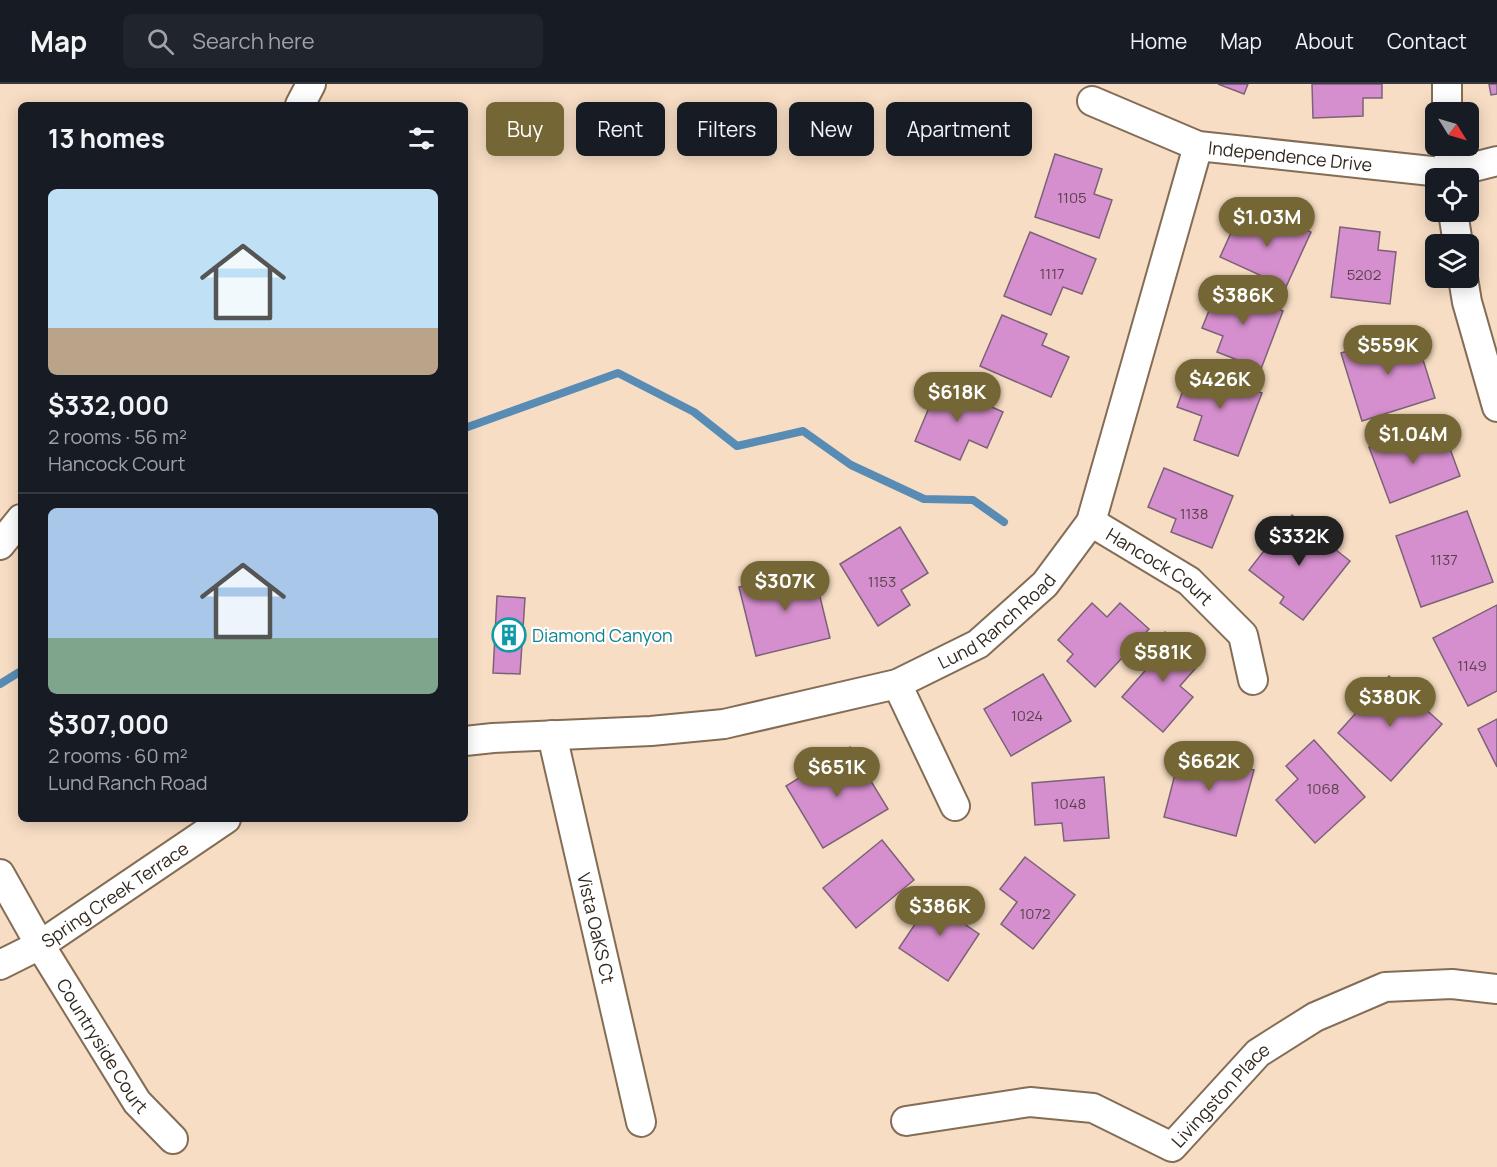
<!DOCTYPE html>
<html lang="en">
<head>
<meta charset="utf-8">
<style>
  :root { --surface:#171b24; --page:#20242c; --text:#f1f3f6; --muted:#9ea1a6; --line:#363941; --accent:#756735 }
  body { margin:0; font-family:Manrope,sans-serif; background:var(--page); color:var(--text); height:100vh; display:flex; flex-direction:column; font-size:22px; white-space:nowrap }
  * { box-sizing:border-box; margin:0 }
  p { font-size:20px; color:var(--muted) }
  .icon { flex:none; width:33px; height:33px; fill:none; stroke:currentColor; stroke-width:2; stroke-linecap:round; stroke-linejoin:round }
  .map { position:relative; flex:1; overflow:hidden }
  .side { position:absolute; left:18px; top:18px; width:450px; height:720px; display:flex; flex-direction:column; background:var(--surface); border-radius:9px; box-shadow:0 3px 15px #0003 }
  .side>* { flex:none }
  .guide { position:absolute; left:486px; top:18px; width:570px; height:54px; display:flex; gap:12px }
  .needle { width:39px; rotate:127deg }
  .tools { position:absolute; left:1425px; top:18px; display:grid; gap:12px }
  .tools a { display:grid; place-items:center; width:54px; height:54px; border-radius:9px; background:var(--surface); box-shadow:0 3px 15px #0003; font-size:30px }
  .price { position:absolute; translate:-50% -51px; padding:0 14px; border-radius:21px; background:var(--accent); color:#fff; font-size:20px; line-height:39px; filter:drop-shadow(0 2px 3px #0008) }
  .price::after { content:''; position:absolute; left:50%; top:36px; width:18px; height:14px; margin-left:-9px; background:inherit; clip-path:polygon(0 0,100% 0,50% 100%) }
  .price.current { background:#222; color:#fff }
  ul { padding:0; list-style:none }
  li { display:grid; align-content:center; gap:12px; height:318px; padding:0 30px }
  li+li { border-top:2px solid var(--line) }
  li span { display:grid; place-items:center; height:186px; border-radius:9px; color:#555 }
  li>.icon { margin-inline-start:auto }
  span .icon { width:108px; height:108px; fill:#fffc; stroke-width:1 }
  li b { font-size:26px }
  h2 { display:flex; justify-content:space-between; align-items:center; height:72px; padding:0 30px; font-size:26px }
  .tag { padding:0 21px; border-radius:9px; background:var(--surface); box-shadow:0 3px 15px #0003; font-size:21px; line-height:54px }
  .tag.current { background:var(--accent); color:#fff }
  header { display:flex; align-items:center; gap:36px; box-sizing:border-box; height:84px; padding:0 30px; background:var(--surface); border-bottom:2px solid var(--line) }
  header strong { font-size:28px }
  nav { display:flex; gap:33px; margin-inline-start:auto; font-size:21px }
  .search { width:420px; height:54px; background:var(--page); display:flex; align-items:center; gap:15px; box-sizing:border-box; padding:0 21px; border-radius:9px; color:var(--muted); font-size:22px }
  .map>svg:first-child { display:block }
</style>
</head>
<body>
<header>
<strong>Map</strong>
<div class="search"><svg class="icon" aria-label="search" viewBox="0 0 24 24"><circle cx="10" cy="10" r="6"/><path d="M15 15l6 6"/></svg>Search here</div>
<nav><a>Home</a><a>Map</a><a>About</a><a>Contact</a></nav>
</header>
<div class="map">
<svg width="1497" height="1083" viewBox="0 0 1497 1083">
  <rect width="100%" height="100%" fill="#f7ddc4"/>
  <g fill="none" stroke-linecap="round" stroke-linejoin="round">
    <g stroke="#588cb4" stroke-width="8">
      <path d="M465,344L618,289L694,328L737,362L803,347L851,381L924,415L973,416L1004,438"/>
      <path d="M0,600L21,587"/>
    </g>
  </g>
  <g fill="#d68fce" stroke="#7b6277" stroke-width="1.5">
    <path d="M1218,0H1248L1244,10Z"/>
    <path d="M1312,0H1382V14H1363V32L1313,34Z"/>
    <path d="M1489,0H1497V10L1491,11Z"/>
    <path d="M1055,70L1102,85L1094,110L1112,116L1099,154L1035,133Z"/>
    <path d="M1267,128L1311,148L1286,203L1220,173L1236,138L1258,148Z"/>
    <path d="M1340,143L1380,148L1378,166L1396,168L1390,220L1331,213Z"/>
    <path d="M1030,148L1096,175L1082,210L1063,203L1051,231L1004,212Z"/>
    <path d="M1219,202L1283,227L1261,285L1217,268L1223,252L1202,244Z"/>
    <path d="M1002,231L1047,250L1042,261L1069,273L1051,313L980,282Z"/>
    <path d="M1414,247L1435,314L1362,337L1341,269Z"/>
    <path d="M1191,284L1262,309L1238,372L1194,356L1202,332L1177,323Z"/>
    <path d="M939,300L1003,328L987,364L969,356L960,376L915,357Z"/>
    <path d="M1415,346L1422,363L1446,354L1460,392L1390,419L1369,363Z"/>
    <path d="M1164,384L1233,412L1212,464L1171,448L1176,435L1148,423Z"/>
    <path d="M1467,427L1493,498L1421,523L1396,452Z"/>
    <path d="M1292,431L1350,477L1303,536L1280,519L1284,513L1249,486Z"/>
    <path d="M900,443L928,489L901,506L910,521L878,542L840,480Z"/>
    <path d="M813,484L830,554L756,572L739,503Z"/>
    <path d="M497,512L525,514L520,590L493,589Z"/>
    <path d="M1092,519L1107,533L1120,519L1149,545L1095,603L1067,577L1073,570L1058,556Z"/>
    <path d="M1497,521V607L1468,622L1433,554Z"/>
    <path d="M1165,548L1201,578L1180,602L1193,613L1163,648L1122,613L1151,580L1143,574Z"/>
    <path d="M1043,590L1071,637L1011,672L984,625Z"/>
    <path d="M1389,592L1442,640L1391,697L1338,649Z"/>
    <path d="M1497,635V683L1478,645Z"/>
    <path d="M1314,656L1365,713L1315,759L1276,716L1298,695L1286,682Z"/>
    <path d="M850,663L888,725L823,764L786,702Z"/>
    <path d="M1182,663L1215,671L1213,675L1254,686L1236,752L1164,733Z"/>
    <path d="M1104,693L1109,754L1064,757L1062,739L1035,741L1032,699Z"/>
    <path d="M882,756L914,796L856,844L823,804Z"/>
    <path d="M1025,773L1075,811L1033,865L1001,840L1017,818L1000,805Z"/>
    <path d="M938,806L967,825L960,837L979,850L948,897L899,864Z"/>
  </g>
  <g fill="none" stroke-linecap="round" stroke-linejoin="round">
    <g stroke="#836d56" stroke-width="32">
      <g id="minor">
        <path id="s1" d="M1092,17L1198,62L1450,89L1497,77"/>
        <path d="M300,21L311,0"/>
        <path d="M1447,28V0"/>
        <path d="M1448,62L1451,94"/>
        <path d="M1453,128L1458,160"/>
        <path d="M1463,194L1467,218L1497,323"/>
        <path id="s2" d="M1091,438L1189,497L1243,551L1253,596"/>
        <path d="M0,461L21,435"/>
        <path d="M897,600L955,722"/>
        <path id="s3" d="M552,651L641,1038"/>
        <path id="s4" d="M465,657L493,654L651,647L724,640L897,600L978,560L1045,500L1091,438L1198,62"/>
        <path id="s5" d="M0,790L40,861L137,1018L173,1055"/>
        <path id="s6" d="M0,881L40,861L226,735"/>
        <path id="s7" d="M906,1037L1030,1018L1093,1024L1172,1063L1258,969L1315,933L1385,903L1452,900L1497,905"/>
      </g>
    </g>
    <use href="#minor" stroke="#fff" stroke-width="28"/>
  </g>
  <defs>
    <g id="building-ring" transform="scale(1.725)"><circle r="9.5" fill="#fff" stroke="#0f9aa8" stroke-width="1.5"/><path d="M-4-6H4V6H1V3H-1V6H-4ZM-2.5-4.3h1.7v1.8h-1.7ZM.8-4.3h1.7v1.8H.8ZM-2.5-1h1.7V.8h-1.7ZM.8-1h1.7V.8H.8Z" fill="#0f9aa8"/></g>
  </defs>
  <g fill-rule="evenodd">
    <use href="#building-ring" x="509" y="551"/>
  </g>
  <g text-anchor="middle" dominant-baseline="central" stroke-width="4.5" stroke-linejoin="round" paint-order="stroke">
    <g font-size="15" fill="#5a424a">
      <text x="1072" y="113">1105</text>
      <text x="1052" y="189">1117</text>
      <text x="1364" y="190">5202</text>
      <text x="1194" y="429">1138</text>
      <text x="1444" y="475">1137</text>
      <text x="882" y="497">1153</text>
      <text x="1472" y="581">1149</text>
      <text x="1027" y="631">1024</text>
      <text x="1323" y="704">1068</text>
      <text x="1070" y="719">1048</text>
      <text x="1035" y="829">1072</text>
    </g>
    <g font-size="18" fill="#31281e" stroke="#fff">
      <text stroke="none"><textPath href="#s1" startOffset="208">Independence Drive</textPath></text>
      <text stroke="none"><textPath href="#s2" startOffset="82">Hancock Court</textPath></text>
      <text stroke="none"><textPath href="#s4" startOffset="556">Lund Ranch Road</textPath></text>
      <text stroke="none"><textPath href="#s6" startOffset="135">Spring Creek Terrace</textPath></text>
      <text stroke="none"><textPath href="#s3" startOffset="198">Vista OaKS Ct</textPath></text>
      <text stroke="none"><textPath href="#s5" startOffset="200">Countryside Court</textPath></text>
      <text stroke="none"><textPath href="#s7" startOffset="348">Livingston Place</textPath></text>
    </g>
    <g font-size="18" fill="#0d838f" stroke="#fff" text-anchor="start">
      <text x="532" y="551">Diamond Canyon</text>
    </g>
  </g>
</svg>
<div class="tools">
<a><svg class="needle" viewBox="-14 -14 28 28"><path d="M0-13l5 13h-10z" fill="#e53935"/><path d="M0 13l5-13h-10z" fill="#9ea1a6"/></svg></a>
<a><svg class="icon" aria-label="locate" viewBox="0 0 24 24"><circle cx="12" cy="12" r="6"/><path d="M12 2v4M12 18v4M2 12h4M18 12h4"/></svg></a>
<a><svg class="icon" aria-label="layers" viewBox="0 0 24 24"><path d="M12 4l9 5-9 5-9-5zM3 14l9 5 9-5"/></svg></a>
</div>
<b class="price" style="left:1267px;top:164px">$1.03M</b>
<b class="price" style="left:1243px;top:242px">$386K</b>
<b class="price" style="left:1388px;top:292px">$559K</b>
<b class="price" style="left:1220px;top:326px">$426K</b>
<b class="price" style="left:957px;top:339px">$618K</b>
<b class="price" style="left:1413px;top:381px">$1.04M</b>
<b class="price current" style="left:1299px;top:483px">$332K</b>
<b class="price" style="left:785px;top:528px">$307K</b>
<b class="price" style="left:1163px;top:599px">$581K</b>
<b class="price" style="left:1390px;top:644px">$380K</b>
<b class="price" style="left:1209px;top:708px">$662K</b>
<b class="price" style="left:837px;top:714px">$651K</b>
<b class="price" style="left:940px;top:853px">$386K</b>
<div class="guide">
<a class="tag current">Buy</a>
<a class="tag">Rent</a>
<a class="tag">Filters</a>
<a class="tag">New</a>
<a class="tag">Apartment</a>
</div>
<section class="side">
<h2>13 homes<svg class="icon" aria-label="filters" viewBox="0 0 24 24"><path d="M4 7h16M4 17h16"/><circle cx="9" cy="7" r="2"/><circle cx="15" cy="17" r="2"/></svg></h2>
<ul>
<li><span style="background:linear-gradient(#bfe0f5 75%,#b9a48a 0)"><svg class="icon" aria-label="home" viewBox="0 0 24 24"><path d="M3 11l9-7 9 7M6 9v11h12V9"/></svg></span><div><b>$332,000</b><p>2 rooms · 56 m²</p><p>Hancock Court</p></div></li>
<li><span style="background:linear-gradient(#a9c7e8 70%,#7fa58c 0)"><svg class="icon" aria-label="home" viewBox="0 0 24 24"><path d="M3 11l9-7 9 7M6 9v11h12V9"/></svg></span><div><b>$307,000</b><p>2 rooms · 60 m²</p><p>Lund Ranch Road</p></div></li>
</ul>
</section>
</div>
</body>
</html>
